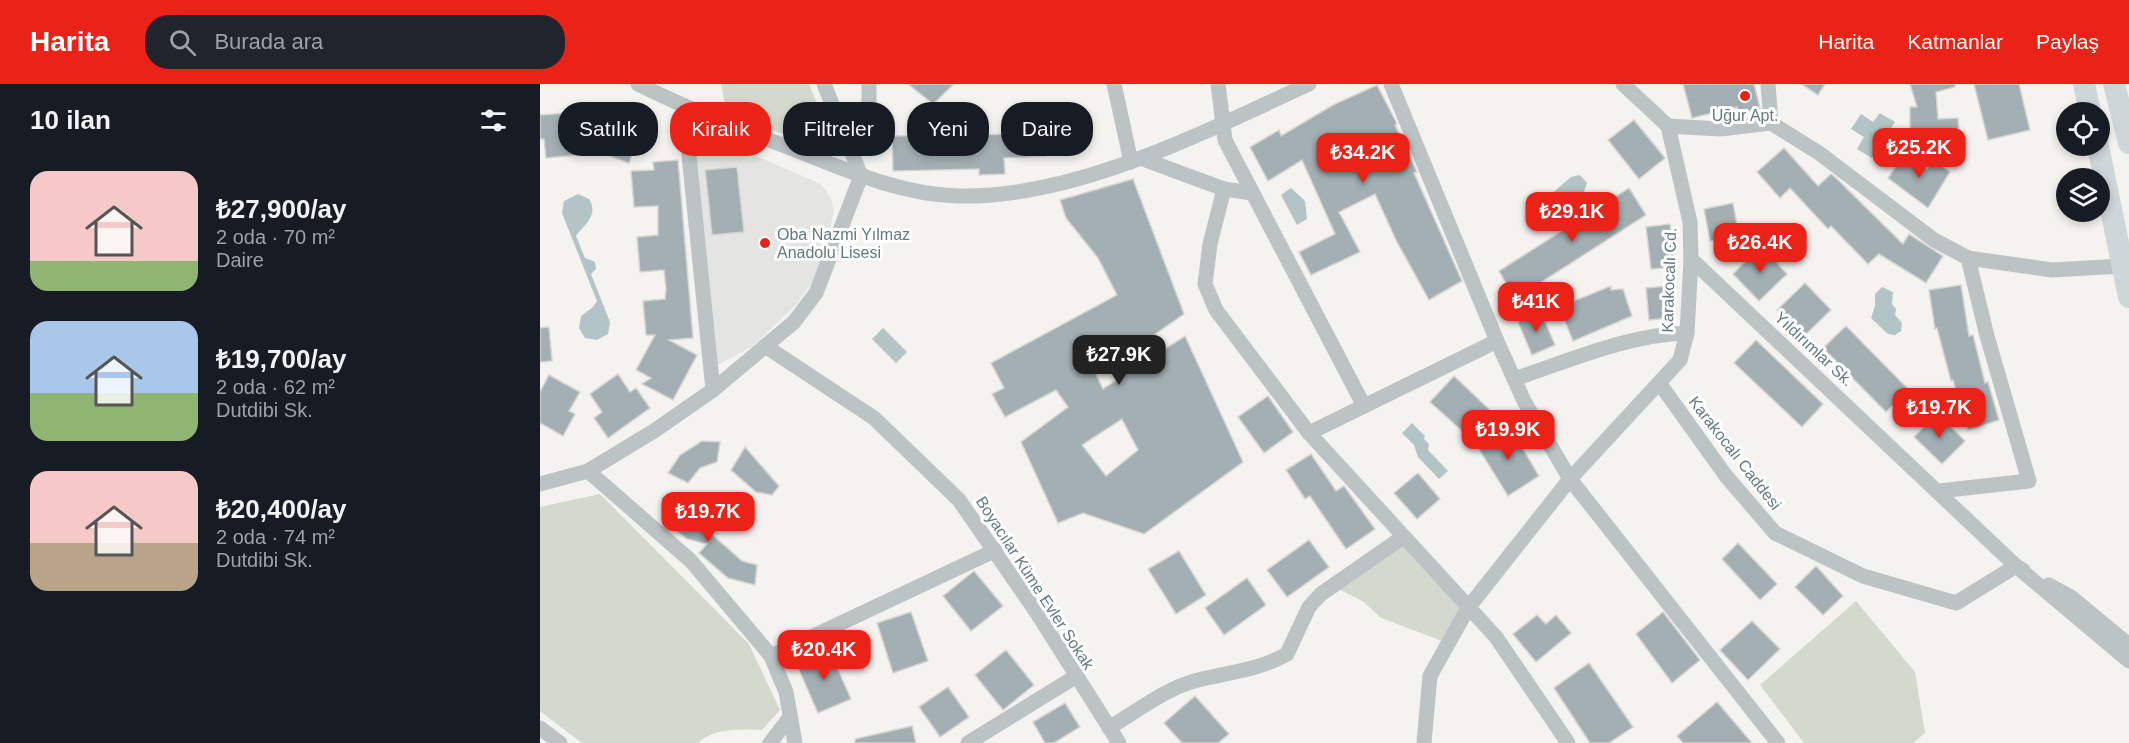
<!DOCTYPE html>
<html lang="tr">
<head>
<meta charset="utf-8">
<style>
  :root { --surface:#171b24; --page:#20242c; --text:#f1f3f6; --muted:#9ea1a6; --accent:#eb2218 }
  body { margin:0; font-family:Helvetica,sans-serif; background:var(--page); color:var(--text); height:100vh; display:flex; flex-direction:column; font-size:22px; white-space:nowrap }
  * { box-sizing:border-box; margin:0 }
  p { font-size:20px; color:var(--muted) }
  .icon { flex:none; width:33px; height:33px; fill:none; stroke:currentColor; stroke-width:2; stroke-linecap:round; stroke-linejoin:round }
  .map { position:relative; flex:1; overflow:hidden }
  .panel { display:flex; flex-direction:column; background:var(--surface); width:540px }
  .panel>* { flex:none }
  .guide { position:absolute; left:18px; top:18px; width:570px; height:54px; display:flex; gap:12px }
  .fabs { position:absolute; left:1516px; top:18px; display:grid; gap:12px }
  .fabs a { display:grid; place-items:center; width:54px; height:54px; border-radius:50%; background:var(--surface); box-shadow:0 3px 9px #0003; font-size:30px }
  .price { position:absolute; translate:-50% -51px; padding:0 14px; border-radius:12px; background:var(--accent); color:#fff; font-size:20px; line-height:39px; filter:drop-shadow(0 2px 3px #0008) }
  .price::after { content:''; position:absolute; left:50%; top:36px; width:18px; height:14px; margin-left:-9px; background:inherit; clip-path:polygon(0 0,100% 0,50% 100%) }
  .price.current { background:#222; color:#fff }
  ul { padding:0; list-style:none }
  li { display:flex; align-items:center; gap:18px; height:150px; padding:0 30px }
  li span { display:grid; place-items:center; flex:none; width:168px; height:120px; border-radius:18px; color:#555 }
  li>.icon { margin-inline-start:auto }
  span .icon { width:72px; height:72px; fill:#fffc; stroke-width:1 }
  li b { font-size:26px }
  h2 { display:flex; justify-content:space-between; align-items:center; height:72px; padding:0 30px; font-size:26px }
  .tag { padding:0 21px; border-radius:24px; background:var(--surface); box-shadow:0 3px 9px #0003; font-size:21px; line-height:54px }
  .tag.current { background:var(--accent); color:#fff }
  header { display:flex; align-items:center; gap:36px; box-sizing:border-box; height:84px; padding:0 30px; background:var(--accent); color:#fff }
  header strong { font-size:28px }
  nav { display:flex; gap:33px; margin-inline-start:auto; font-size:21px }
  .search { width:420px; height:54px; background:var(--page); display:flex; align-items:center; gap:15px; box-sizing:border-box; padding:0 21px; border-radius:24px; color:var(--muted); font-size:22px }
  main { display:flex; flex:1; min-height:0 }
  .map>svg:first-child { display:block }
</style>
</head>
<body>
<header>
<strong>Harita</strong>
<div class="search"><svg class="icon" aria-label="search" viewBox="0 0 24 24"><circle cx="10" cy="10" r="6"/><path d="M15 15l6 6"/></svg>Burada ara</div>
<nav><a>Harita</a><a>Katmanlar</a><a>Paylaş</a></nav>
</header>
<main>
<section class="panel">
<h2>10 ilan<svg class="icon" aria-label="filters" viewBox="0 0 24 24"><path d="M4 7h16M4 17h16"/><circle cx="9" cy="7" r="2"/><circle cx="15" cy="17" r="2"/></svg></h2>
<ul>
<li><span style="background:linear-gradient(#f6c9c9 75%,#8fb573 0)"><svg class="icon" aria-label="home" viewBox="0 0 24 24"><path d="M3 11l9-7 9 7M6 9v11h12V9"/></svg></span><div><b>₺27,900/ay</b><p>2 oda · 70 m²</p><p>Daire</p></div></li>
<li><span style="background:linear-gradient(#a9c7e8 60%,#8fb573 0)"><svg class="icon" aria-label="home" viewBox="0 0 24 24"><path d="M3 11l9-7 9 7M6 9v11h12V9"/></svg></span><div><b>₺19,700/ay</b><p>2 oda · 62 m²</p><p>Dutdibi Sk.</p></div></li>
<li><span style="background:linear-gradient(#f6c9c9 60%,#b9a48a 0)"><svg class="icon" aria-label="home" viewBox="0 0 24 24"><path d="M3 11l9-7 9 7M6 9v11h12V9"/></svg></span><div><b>₺20,400/ay</b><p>2 oda · 74 m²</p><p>Dutdibi Sk.</p></div></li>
</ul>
</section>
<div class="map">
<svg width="1589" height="659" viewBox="0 0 1589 659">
  <rect width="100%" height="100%" fill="#f4f3ef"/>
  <path fill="#e4e5e3" d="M149,43L281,100L290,112L294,125L285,173L276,192L256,221L213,262L174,283Z"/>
  <g fill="#d4d9ce">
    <path d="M181,0H269L287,43L279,52L254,54L187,30Z"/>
    <path d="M60,410L209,560L240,626L222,646C203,645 172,644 158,659H42L0,627V423Z"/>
    <path d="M863,458L924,524L905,558L841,534L824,518L795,503Z"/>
    <path d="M1316,517L1375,588L1385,649L1373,659H1264L1220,601Z"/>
  </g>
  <g fill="#b2c4c5">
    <path d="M1340,29L1355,38L1332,74L1317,65L1324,53L1311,45L1321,30L1333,38Z"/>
    <path d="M1040,91L1047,99L1044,108C1020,120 1019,104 1002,134H994V125L1031,93Z"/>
    <path d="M751,104L765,117L767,135L757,141L741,111Z"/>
    <path d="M38,110L49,115C59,131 45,140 36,152L45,174L55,178L56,185L51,190L70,238L68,250L57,256L45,254L39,244L41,232L53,223L57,217L22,129L24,117Z"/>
    <path d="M1342,203L1353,208L1352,220L1356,225L1355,231L1362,239L1361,247L1355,251L1348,250L1331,234L1335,222V210Z"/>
    <path d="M343,244L367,268L356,279L332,255Z"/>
    <path d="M872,339L885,352L884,355L889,360L888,366L908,387L899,395L878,373L874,361L862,349Z"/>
  </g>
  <g fill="#a3afb2" stroke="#d5d5d2" stroke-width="1.5" fill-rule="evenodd">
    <path d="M368,0H414L393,20Z"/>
    <path d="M1143,0H1214L1220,24L1199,30L1197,23L1152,34Z"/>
    <path d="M1261,0H1285L1278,11Z"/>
    <path d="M1370,0H1415V3L1396,8L1398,35L1418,34L1420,61L1370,62V23H1377Z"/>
    <path d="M1434,0H1479L1490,46L1448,56Z"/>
    <path d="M837,1L855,36L857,40L855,41L877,88L874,89L922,197L889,216L856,156L835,110L799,128L820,168L771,191L759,168L795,150L762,76L728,97L710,63L739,46L741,52L793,21Z"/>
    <path d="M65,20L117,39L108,63L96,59L89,79L59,68L67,47L57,44Z"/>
    <path d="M502,20L506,72L464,74L465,90L439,91V85L353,87L352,52L480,50L478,22Z"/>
    <path d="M43,28L45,51L36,52L38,71L6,74L4,55H0V31Z"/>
    <path d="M1094,36L1125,74L1099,95L1068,56Z"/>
    <path d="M1244,64L1278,102L1291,90L1297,95L1363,160L1369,150L1403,172L1386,199L1339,170L1328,180L1291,142L1288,145L1250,104L1240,114L1217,88Z"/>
    <path d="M1366,68L1387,85L1394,76L1410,88L1388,124L1348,94Z"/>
    <path d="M138,76L153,254L129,256L157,271L133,316L102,300L111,294L96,286L115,251H106L103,217L125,215L126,205L124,186L100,188L97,153L118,151V122L94,123L91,87L114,86L113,78Z"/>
    <path d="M197,83L204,148L172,151L165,86Z"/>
    <path d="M593,95L644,230L595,264L554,286L563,305L645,252L703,378L604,450L543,429L518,439L481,358L528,323L516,306L465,333L452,310L464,304L451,279L577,211L558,174L526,134L520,116ZM582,335L598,366L566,392L542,361Z"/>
    <path d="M1089,104L1106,131L975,215L959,187Z"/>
    <path d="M1193,119L1199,152L1170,157L1164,125Z"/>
    <path d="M1130,140L1135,183L1111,185L1106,143Z"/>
    <path d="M1221,162L1247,190L1219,217L1193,190Z"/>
    <path d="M1265,199L1291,226L1263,253L1237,226Z"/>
    <path d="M1421,201L1429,252L1433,251L1445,299L1448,298L1459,336L1428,346L1413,296L1411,297L1397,244L1395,245L1389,206Z"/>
    <path d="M1071,202V206L1083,205L1092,232L1033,257L1019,223Z"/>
    <path d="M1128,202L1130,234L1109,236L1106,204Z"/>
    <path d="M1001,228L1015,261L992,271L978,238Z"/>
    <path d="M1306,242L1368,305L1346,328L1283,264Z"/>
    <path d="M9,243L12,277L0,278V244Z"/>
    <path d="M1216,256L1283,320L1262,343L1194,279Z"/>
    <path d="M78,290L90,308L96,304L110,324L68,354L54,334L62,328L50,310Z"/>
    <path d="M9,291L40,308L29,327L35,330L23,352L0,339V308Z"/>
    <path d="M914,292L953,329L930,354L890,318Z"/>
    <path d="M728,312L753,348L724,369L698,333Z"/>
    <path d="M1397,329L1425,357L1402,380L1374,353Z"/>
    <path d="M970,343L999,392L968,412L937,362Z"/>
    <path d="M162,357L180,358L177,378L160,384L148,399L128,389L140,371Z"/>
    <path d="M205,363L239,402L232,411L216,408L191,386Z"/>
    <path d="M771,370L796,407L804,402L835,445L806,465L770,412L765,415L746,386Z"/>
    <path d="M878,389L900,415L877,435L854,409Z"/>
    <path d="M122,414H142L150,431L202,477L217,481L215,501L188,494L159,469L167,460L147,455L131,442L125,428Z"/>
    <path d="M769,456L789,483L747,513L727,486Z"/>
    <path d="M1198,459L1237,500L1220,516L1182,475Z"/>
    <path d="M639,467L666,511L636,530L608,485Z"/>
    <path d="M1276,482L1303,512L1283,531L1255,503Z"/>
    <path d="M434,487L463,522L431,547L403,512Z"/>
    <path d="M707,494L726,521L684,551L665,524Z"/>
    <path d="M371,528L388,577L353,589L337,539Z"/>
    <path d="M1123,528L1160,576L1132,599L1096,550Z"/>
    <path d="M997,531L1006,540L1016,531L1031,549L996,578L973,550Z"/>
    <path d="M1212,537L1240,565L1208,596L1180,566Z"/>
    <path d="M289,565L311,615L278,629L256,579Z"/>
    <path d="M466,566L494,601L463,626L435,591Z"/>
    <path d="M1049,579L1093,643L1069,659H1050L1014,604Z"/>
    <path d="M408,603L429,633L400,653L379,623Z"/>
    <path d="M655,612L689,650L678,659H642L624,639Z"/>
    <path d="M1177,618L1212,659H1143L1137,652Z"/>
    <path d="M525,619L540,643L514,659H505L493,638Z"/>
    <path d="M372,642L376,659H315V655Z"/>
  </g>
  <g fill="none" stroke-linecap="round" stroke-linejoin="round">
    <g stroke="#bcc3c5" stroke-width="15">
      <path d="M98,0C148,25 200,45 253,65C306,86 359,110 417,112C535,115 664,48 769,0"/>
      <path d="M574,0L591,78"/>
      <path d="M678,0L685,56L824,322"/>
      <path d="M851,0L957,257L984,317L1030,395L1238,659"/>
      <path d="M1228,0L1231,39"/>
      <path d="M329,22V0"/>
      <path d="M144,23L173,306"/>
      <path d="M1128,42L1180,45L1231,39L1279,69L1394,156L1428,174L1512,186L1582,182"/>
      <path d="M603,75L684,105L712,109"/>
      <path d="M684,105L670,160L665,200L676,226L769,349L956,553L1028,659"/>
      <path d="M1151,175L1476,482L1589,577"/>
      <path d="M225,262L334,334L419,416L497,529L579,659"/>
      <path d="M974,295C1032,276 1086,251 1147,249"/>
      <path d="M1120,300L1186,392L1235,449L1323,492L1416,519L1476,482L1483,486"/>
      <path d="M769,349L957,257"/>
      <path d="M48,387L151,477L231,572L246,608L255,659"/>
      <path d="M0,400L48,387L114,347L173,306L254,238L276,209L321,92L284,0"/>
      <path d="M1399,407L1489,397L1447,252L1428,174"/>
      <path d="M1509,501L1531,513L1589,561"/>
      <path d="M231,572L456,466"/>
      <path d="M0,644L20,659"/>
      <path d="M569,644C597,627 626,604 658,596C690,588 719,586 747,570L769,523L781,510L863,453"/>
      <path d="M230,659L250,633"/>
      <path d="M428,659L535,593"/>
      <path d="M884,659L890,592L928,524L1030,395L1140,276L1147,249L1151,175L1150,138L1128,42L1083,0"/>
    </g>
    <g stroke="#cdd6d8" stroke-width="22">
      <path d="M1544,0L1550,28"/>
      <path d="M1574,0L1589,59"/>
      <path d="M1558,62L1589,213"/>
    </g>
  </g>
  <g fill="#eb2218" stroke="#fff" stroke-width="2">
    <circle cx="1205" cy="12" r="6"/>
    <circle cx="225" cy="159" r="6"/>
  </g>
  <g text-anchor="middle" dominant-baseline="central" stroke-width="6" stroke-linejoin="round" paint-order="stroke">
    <g font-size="16" fill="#617a82" stroke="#fff">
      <text x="1205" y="31">Uğur Apt.</text>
      <text x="237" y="150" text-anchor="start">Oba Nazmi Yılmaz<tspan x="237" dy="18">Anadolu Lisesi</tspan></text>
    </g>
    <g font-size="16" fill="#617a82" stroke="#fff">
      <text transform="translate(1129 196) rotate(-88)">Karakocalı Cd.</text>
      <text transform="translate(1274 265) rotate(43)">Yıldırımlar Sk.</text>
      <text transform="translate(1195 369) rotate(52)">Karakocalı Caddesi</text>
      <text transform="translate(495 499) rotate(57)">Boyacılar Küme Evler Sokak</text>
    </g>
  </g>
</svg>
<div class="fabs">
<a><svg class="icon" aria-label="locate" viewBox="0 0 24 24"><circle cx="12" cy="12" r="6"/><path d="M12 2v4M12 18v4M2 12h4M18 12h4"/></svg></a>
<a><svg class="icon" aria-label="layers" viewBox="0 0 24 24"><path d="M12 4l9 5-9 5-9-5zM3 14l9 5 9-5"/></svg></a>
</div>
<b class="price" style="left:1379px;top:95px">₺25.2K</b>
<b class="price" style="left:823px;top:100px">₺34.2K</b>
<b class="price" style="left:1032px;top:159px">₺29.1K</b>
<b class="price" style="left:1220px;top:190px">₺26.4K</b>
<b class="price" style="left:996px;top:249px">₺41K</b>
<b class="price current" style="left:579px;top:302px">₺27.9K</b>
<b class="price" style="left:1399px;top:355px">₺19.7K</b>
<b class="price" style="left:968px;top:377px">₺19.9K</b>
<b class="price" style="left:168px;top:459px">₺19.7K</b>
<b class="price" style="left:284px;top:597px">₺20.4K</b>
<div class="guide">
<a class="tag">Satılık</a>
<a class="tag current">Kiralık</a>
<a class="tag">Filtreler</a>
<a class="tag">Yeni</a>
<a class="tag">Daire</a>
</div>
</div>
</main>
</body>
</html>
